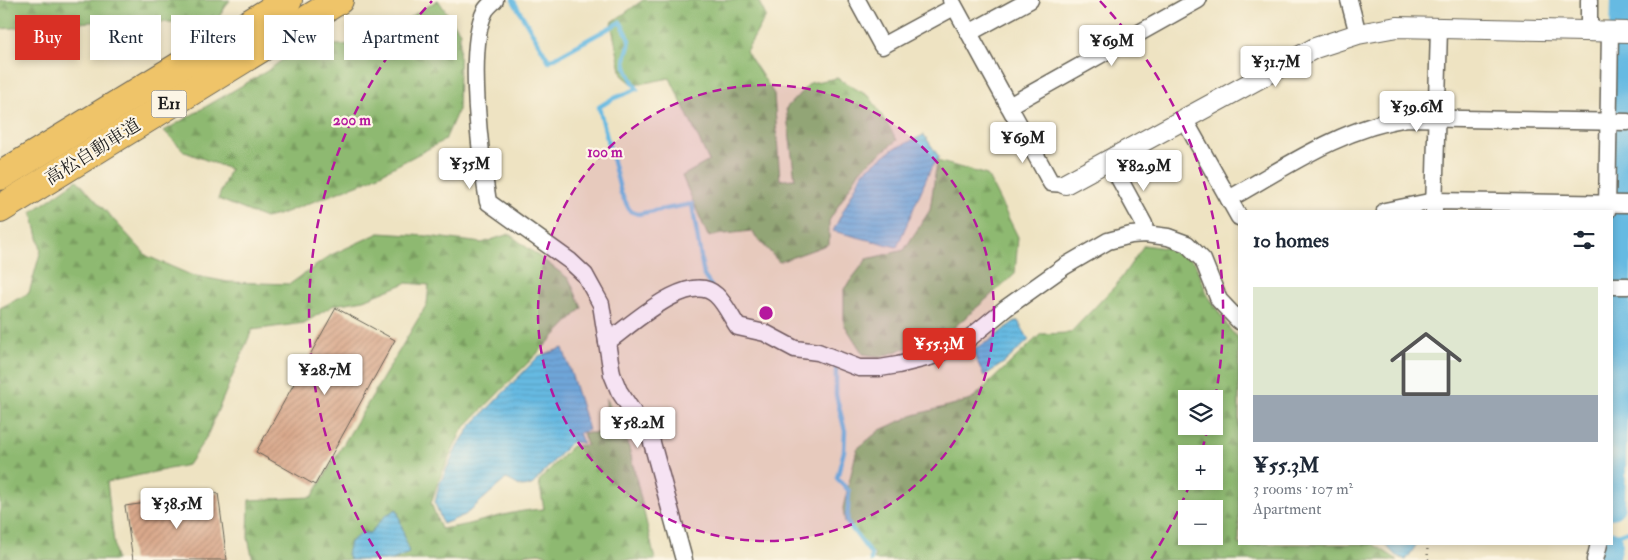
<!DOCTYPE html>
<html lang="en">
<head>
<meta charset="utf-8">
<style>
  :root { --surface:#fff; --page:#f6f6f7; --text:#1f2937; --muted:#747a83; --line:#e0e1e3; --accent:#d93025 }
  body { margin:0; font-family:"IM FELL Double Pica","Noto Serif JP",serif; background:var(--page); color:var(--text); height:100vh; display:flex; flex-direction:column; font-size:19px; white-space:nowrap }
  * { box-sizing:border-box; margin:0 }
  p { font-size:16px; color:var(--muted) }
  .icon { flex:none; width:28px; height:28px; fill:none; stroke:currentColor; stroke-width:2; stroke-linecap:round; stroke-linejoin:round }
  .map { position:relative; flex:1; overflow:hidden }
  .side { position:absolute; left:1238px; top:210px; width:375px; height:335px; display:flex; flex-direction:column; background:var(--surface); border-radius:0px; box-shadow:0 2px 8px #0003 }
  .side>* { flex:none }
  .hud { position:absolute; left:15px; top:15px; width:475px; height:45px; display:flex; gap:10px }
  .tools { position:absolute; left:1178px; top:390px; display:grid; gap:10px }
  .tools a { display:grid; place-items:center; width:45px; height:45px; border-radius:0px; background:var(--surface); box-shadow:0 2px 8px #0003; font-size:25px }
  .price { position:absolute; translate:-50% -42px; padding:0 11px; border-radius:5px; background:#fff; color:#222; font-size:16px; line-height:32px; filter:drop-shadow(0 1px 2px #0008) }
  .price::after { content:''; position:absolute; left:50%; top:30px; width:15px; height:11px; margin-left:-8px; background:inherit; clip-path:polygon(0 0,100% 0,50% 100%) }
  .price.selected { background:var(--accent); color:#fff }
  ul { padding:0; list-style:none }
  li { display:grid; align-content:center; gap:10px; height:265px; padding:0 15px }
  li+li { border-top:1px solid var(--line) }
  li span { display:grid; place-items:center; height:155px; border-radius:0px; color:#555 }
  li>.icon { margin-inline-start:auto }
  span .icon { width:90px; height:90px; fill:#fffc; stroke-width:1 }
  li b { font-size:21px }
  h2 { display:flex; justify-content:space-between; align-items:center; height:60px; padding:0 15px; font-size:21px }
  .tag { padding:0 18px; border-radius:0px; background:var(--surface); box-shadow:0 2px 8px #0003; font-size:18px; line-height:45px }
  .tag.selected { background:var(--accent); color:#fff }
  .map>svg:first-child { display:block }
</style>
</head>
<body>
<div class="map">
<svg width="1628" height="560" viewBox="0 0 1628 560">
  <defs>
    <pattern id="forest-firs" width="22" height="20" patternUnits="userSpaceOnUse" patternTransform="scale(1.25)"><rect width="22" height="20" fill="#8eb971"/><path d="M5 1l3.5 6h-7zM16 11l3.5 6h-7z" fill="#7a9e61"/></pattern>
    <pattern id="water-rules" width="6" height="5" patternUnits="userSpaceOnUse" patternTransform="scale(1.25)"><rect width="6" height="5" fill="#66bae2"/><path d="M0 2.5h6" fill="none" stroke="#589fc1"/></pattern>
    <pattern id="building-hatch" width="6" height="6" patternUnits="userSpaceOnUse" patternTransform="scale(1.25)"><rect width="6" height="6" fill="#d9a88b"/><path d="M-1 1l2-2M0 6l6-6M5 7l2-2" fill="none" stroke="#ba9077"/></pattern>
  </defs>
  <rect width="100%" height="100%" fill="#fcf5e5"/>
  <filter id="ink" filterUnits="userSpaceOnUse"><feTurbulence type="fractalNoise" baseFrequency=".02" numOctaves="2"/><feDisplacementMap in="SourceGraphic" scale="10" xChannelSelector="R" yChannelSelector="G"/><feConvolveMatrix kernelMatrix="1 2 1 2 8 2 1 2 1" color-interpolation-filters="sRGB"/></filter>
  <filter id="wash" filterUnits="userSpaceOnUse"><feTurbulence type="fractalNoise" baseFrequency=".0096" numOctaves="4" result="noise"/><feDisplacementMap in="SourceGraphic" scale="20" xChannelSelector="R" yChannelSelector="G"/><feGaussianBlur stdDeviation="1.12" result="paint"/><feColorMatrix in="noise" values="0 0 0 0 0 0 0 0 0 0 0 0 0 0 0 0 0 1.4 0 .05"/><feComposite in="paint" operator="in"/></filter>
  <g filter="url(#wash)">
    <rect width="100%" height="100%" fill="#eee3c2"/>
    <g fill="url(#forest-firs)" stroke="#556a46" fill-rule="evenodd">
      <path d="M0,0H230L215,23L103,21L0,29Z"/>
      <path d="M438,0L460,32L458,110L445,140L365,182L278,215L265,218L218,199L230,169L185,152L164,131L267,71L301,46L366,44Z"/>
      <path d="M643,0H758L766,16L746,51L774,94L780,180L795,179L786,108L810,83L837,78L870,97L897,140L860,170L829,221V244L779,262L751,231L708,236L682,176L709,161L670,78L634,85L622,75L611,23Z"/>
      <path d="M937,161L987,175L1018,237L1015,274L951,330L882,357L863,354L844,324V289L867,259L904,250L930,210Z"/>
      <path d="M77,180L147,256L191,275L228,282L290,284L331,255L379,233L427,236L482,243L509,234L569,279L582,308L462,430L438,482L431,503L441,529C477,525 508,510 544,509L539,481L572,446L587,445L583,433H607L606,398L629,447L655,560H561L539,553L503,557L499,560H392L409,553L397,509L386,515L370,533H362L347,554L350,560H253L248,538L249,500L312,497L427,304L429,285L406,283L364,300L334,305L304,323L252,330L207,436L188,465L107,482L116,560H0V308L29,293L41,250L32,212Z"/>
      <path d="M1144,245L1173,249L1195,262L1207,294L1231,331L1239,338V544H1373L1398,560H874L875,555L845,523L843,508L857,449L880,430L914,415L971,400L1041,334L1070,333L1117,284ZM1186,399H1214V426H1186ZM1186,454H1214V481H1186ZM1186,509H1214V536H1186Z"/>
    </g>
    <g fill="url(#water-rules)" stroke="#416b7f">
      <path d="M924,135L939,157L931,168L897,247L833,231L863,172L893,149Z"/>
      <path d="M1015,321H1018L1029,340L1005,362L984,376L972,350L989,341Z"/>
      <path d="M563,348L589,430L579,433L583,443L571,442L533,484C520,491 518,483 506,479L465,515L443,524L435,503L439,485L457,447L471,426L539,356Z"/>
      <path d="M397,509L409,553L392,560H350L347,554L350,542L362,533H370L386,515Z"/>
      <path d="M1385,544H1417L1406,560L1395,555Z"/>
    </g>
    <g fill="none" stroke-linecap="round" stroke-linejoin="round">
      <g stroke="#66bae2" stroke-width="4.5">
        <path d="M513,0L549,61L620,22C640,52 621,45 626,67C628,74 633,82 637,89L612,99L599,107L621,193L630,211L638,214L692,204L704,276L711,286"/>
        <path d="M834,364L836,365V395L845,431L844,451L837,478L849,491L847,522L871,554V560"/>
        <path d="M1611,537L1628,531"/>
      </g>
      <g stroke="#66bae2" stroke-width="28">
        <path d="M1611,505L1625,0"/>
        <path d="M1605,560L1609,544"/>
      </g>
    </g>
    <g id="blocks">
      <g fill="url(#building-hatch)">
        <path d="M336,308L395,340L315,485L256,452Z"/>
        <path d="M218,493L227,560H133L125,506Z"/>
      </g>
    </g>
  </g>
  <g filter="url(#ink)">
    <use href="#blocks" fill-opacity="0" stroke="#666256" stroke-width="1"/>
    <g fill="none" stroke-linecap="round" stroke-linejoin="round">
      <g stroke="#666256" stroke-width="19">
        <g id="minor">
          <path d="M495,0C492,3 487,7 485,11C466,48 481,160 488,202L570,261L585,275L591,286L601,304L612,374L619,391L651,439L684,560"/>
          <path d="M857,0L882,46L954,7"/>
          <path d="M951,0L1051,183L1065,184"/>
          <path d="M1349,0L1358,34"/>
          <path d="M1589,0V32"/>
          <path d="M969,33L1030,0"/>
          <path d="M1009,106L1198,0"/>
          <path d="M1184,119L1239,217"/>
          <path d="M1109,160L1144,224L1145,234"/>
          <path d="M1229,199C1286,167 1341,128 1407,118L1628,122"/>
          <path d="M1385,211L1434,201L1628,204"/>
          <path d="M1434,211L1439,28"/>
          <path d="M1607,211L1610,32"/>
          <path d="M1611,286H1628"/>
          <path d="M607,342C628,328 689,269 716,295C725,303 731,317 738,327L765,333L795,349L818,352L859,368H880L898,365L930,357L966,341L1006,308L1065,266L1108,241L1131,235L1145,234L1168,237L1187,244L1203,260L1219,300L1239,321"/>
          <path d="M1595,560L1599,544"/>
        </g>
      </g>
      <g stroke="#666256" stroke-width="22">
        <path id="tertiary" d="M1065,184L1315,48L1358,34L1397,27L1628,32"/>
      </g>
      <g stroke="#666256" stroke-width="30">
        <g id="motorway">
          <path d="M0,176L288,0"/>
          <path d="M0,209L339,0"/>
        </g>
      </g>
      <path stroke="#666256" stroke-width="2.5" stroke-dasharray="1 4" stroke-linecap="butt" d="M1427,544L1428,559L1430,560"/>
      <use href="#minor" stroke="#fff" stroke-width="16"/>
      <use href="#tertiary" stroke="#fff" stroke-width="20"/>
      <use href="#motorway" stroke="#efc469" stroke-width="28"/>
    </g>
  </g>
  <circle cx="766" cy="313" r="228" fill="#b5179e" fill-opacity=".12"/>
  <g fill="none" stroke="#b5179e" stroke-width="2.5" stroke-dasharray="9 6">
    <circle cx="766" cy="313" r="228"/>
    <path d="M1208 427A457 457 0 0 1 1202 450M1190 484A457 457 0 0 1 1151 559M381 559A457 457 0 0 1 432 1M1100 1A457 457 0 0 1 1214 404"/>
  </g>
  <g text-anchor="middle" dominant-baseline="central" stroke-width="4.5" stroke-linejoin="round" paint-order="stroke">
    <rect fill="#fcf5e5" stroke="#5f5d58" stroke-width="1" x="151.5" y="90.5" width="35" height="27" rx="4"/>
    <g font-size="16" font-weight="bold" fill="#1c1c1c">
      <text x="169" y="104">E11</text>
    </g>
    <g font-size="18" fill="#1c1c1c" stroke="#fcf5e5">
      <text transform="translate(93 152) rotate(-32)">高松自動車道</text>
    </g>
  </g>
  <circle cx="766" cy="313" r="8" fill="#b5179e" stroke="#fcf5e5" stroke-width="2.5"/>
  <g font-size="15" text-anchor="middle" font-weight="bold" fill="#b5179e" stroke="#fcf5e5" stroke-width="4.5" stroke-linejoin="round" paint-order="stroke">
    <text x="352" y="125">200 m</text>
    <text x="605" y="157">100 m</text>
  </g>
</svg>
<div class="tools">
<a><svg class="icon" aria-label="layers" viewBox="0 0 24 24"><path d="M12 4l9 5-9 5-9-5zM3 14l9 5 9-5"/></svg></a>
<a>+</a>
<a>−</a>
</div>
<b class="price" style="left:1112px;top:67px">¥69M</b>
<b class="price" style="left:1276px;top:88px">¥31.7M</b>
<b class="price" style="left:1417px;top:133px">¥39.6M</b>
<b class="price" style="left:1023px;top:164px">¥69M</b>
<b class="price" style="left:470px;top:190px">¥35M</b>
<b class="price" style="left:1144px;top:192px">¥82.9M</b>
<b class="price selected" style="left:939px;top:370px">¥55.3M</b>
<b class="price" style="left:325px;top:396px">¥28.7M</b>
<b class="price" style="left:638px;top:449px">¥58.2M</b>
<b class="price" style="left:177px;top:530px">¥38.5M</b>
<div class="hud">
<a class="tag selected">Buy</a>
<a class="tag">Rent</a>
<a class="tag">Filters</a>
<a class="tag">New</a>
<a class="tag">Apartment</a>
</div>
<section class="side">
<h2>10 homes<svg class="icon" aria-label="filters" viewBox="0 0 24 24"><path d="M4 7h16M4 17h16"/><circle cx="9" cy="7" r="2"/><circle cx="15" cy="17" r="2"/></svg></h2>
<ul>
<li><span style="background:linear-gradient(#dfe7d0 70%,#9aa5b1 0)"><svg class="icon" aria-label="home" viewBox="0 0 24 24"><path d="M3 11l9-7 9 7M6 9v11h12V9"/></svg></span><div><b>¥55.3M</b><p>3 rooms · 107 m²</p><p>Apartment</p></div></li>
</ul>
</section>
</div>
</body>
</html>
